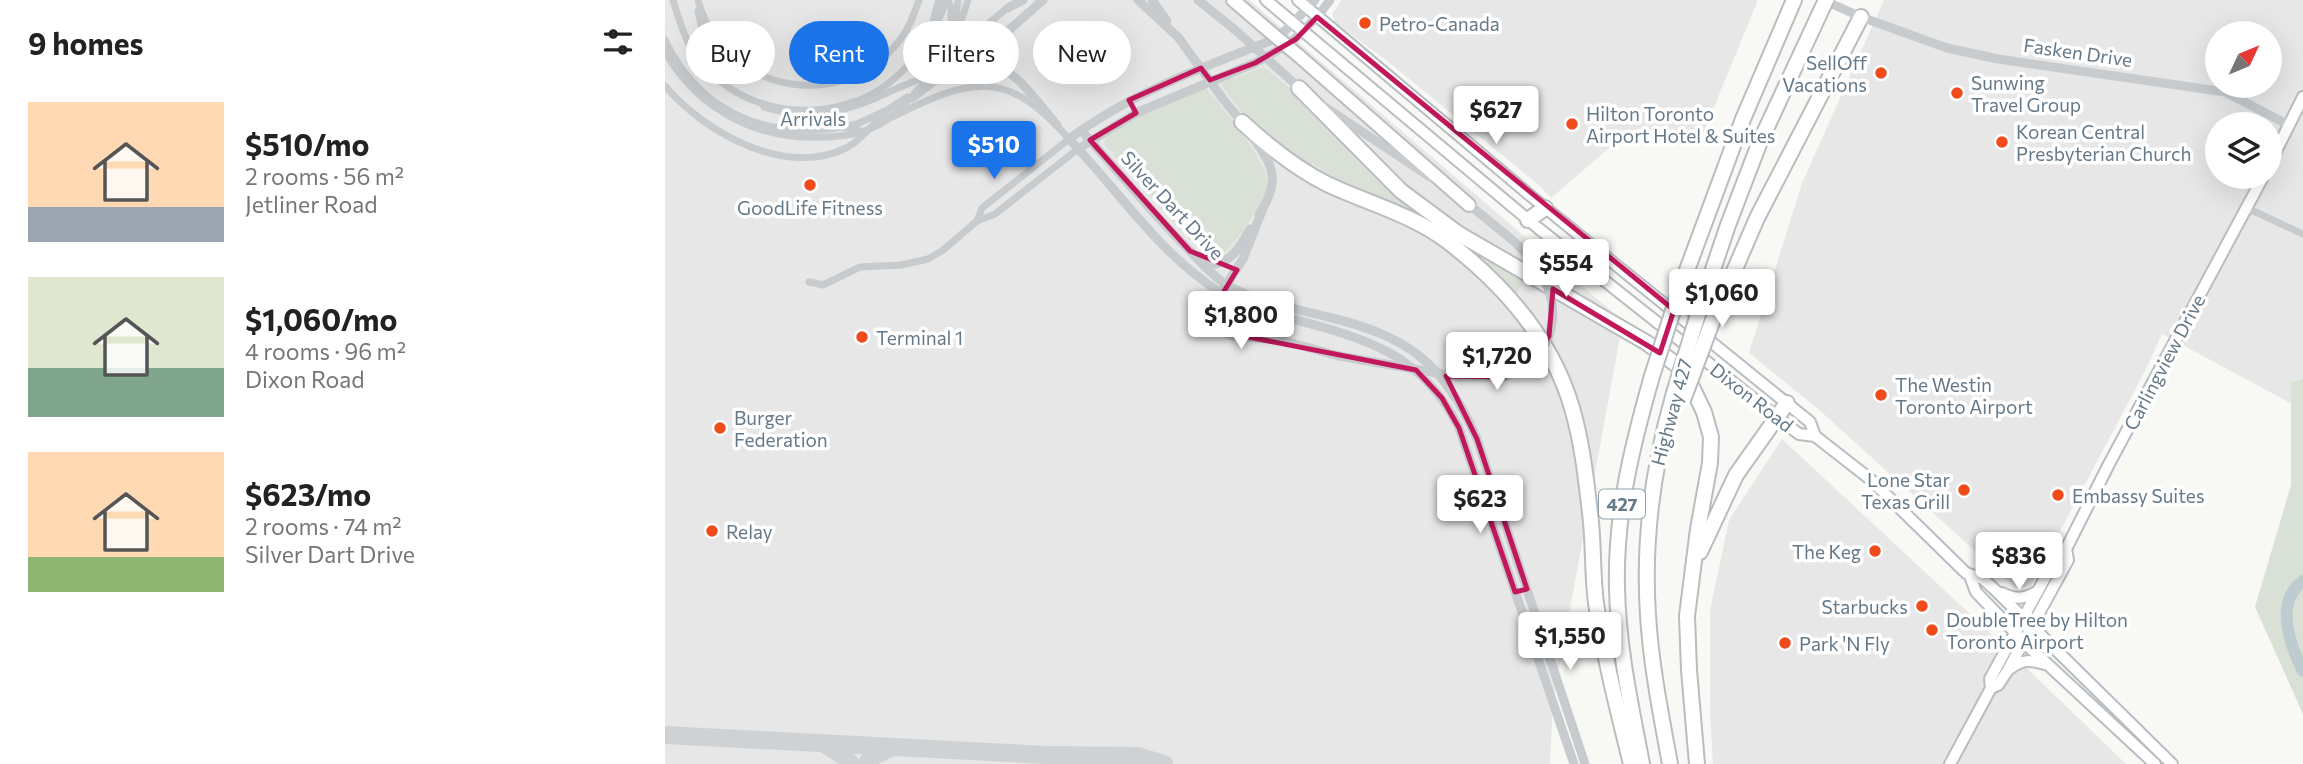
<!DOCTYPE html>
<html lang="en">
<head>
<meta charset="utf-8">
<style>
  :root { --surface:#fff; --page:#f6f6f6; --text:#222; --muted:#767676; --accent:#1a73e8 }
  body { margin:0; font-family:Commissioner,sans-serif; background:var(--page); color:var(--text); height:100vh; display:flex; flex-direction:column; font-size:26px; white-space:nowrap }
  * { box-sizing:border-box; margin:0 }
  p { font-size:23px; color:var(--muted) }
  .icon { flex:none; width:38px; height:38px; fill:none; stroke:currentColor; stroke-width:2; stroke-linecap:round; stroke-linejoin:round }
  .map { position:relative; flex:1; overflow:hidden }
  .sheet { display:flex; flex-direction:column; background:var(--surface); width:665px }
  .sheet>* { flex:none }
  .guide { position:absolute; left:21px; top:21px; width:665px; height:63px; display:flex; gap:14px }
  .needle { width:46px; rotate:46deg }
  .buttons { position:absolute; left:1540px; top:21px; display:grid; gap:14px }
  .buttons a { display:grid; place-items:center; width:77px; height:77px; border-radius:50%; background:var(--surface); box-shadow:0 7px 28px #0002; font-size:35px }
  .price { position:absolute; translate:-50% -60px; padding:0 16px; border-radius:7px; background:#fff; color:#222; font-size:23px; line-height:46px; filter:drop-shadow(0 2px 4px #0008) }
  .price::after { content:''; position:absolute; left:50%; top:42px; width:21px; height:16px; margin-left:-10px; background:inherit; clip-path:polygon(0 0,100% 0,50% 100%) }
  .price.on { background:var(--accent); color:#fff }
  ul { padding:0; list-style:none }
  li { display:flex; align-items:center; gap:21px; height:175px; padding:0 28px }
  li span { display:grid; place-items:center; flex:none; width:196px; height:140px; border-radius:0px; color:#555 }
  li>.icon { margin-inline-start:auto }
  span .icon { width:84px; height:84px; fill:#fffc; stroke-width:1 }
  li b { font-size:30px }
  h2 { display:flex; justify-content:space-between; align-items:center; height:84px; padding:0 28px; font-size:30px }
  .tag { padding:0 24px; border-radius:32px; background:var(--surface); box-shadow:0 7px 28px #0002; font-size:24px; line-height:63px }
  .tag.on { background:var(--accent); color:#fff }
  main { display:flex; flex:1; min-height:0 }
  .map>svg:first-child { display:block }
</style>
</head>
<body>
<main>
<section class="sheet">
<h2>9 homes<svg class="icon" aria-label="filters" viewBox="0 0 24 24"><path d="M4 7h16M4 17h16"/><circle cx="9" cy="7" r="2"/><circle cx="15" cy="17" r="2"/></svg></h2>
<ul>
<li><span style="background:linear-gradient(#ffd9b3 75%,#9aa5b1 0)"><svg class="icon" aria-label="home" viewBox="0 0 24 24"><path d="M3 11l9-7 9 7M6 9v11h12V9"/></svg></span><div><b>$510/mo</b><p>2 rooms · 56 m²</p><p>Jetliner Road</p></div></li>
<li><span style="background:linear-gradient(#dfe7d0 65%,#7fa58c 0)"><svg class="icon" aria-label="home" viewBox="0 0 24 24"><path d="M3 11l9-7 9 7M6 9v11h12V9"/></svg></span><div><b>$1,060/mo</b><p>4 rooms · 96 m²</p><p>Dixon Road</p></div></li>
<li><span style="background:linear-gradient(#ffd9b3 75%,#8fb573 0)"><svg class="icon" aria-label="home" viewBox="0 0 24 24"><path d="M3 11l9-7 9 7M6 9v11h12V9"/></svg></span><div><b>$623/mo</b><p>2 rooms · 74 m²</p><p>Silver Dart Drive</p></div></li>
</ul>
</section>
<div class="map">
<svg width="1638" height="764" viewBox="0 0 1638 764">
  <rect width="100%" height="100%" fill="#f8f8f5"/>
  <g fill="#e6e7e6" fill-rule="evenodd">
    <path d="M0,0H584L958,321L888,701L885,764H0Z"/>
    <path d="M677,0H1093L1037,136L950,143L886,198L874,185L721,60L670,23L667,14Z"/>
    <path d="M1219,0H1638V379L1626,382L1627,404L1497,334L1481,369L1366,586L1351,588L1152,408L1084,353L1137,183ZM1552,33H1605V86H1552ZM1552,124H1605V177H1552Z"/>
    <path d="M1117,439L1320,628L1461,764H1048L1045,709V611L1064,520Z"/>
  </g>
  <g fill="#d9e0d5">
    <path d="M598,67L631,93L684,145L860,278L850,296L821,266L660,174L661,172L647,163L641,166L605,139L580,117L552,79L570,78Z"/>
    <path d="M538,85C556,106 609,166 602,191C600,200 580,228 574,236C565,245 561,258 545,255C530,251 463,171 449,155L451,152L445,151L439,144L443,133L458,124Z"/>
    <path d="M1638,379V714L1590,607L1626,485V382Z"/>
  </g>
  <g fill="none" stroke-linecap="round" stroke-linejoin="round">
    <path stroke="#becbcf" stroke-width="12" d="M1638,581C1609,602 1625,645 1638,671"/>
    <g stroke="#ced2d4" stroke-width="18">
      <path d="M0,735L381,755L473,756L499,764"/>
      <path d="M161,745L176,754L186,764"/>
      <path d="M201,764L207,757L225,748"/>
    </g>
    <g stroke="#b7bdc1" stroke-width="14">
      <g id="secondary">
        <path d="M601,0L873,228L1113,418L1134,434L1150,436L1205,479L1301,573L1318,579L1328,588L1507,764"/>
        <path d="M633,0L867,197L1145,422L1150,436"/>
        <path d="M1605,163L1638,97"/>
        <path d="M1305,576L1311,592L1365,648L1490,764"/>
        <path d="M1337,593C1351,600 1359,599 1373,591"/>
        <path d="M1346,668C1358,659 1366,660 1380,664"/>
        <path d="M1326,688L1325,679L1393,554L1401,549L1444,464L1598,177"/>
        <path d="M1285,764L1326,688L1333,685L1343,670L1403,560L1401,549"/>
      </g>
    </g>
    <g stroke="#b9bdc0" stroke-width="16">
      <g id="trunk">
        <path d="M568,0L597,25"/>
        <path d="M634,56L804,205"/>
      </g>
    </g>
    <g stroke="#b9bdc0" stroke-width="18">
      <g id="motorway">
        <path d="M634,88L736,191L794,234L982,343L1012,365L1028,389L1039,412L1046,437L1045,463L1033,529L1022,616L1024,670L1032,764"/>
        <path d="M577,122C603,146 630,168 662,184C702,203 746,214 782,241C838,284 887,339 907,408C917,442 921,478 925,513C929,543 927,573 931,603C939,657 953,711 966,764"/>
        <path d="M863,220L880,208"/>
        <path d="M1015,289L1078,119L1129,0"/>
        <path d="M1034,311L1063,225L1094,144L1154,15"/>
        <path d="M1047,322L1092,218L1196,17"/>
        <path d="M1035,552L1071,475L1122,403"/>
        <path d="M977,764C966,706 953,647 952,588C950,515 967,446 987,376"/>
        <path d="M1005,764C996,715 986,665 983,615C978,540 988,466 1009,393"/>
      </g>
    </g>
    <g stroke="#c7cbce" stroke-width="7">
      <path d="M33,0C58,95 184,117 239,34C246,24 250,11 254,0"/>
      <path d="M283,0L286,8V28"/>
      <path d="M33,11L41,48L55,79"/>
      <path d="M267,24L274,0"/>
      <path d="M274,64L346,5"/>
      <path d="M247,99L279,75"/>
      <path d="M195,100C235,83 269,41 281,0"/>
      <path d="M99,107C143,122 185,111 226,91C237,85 250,83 261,75"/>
      <path d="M150,115L172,126L195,131"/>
      <path d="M227,117C306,78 341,67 404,139L317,208L312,221"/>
      <path d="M192,124L220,111"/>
      <path d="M1582,208L1638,234"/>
      <path d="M144,282L158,285L195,267L236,265L263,259L277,251L312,221L330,214L413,149"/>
    </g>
    <g stroke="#c7cbce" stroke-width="9">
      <path d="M473,0L513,37"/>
      <path d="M487,0L502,21"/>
      <path d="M533,0L569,29"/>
      <path d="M650,0L621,30L605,41C535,68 465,94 404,139C453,190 493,252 553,291C575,305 603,312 628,319C702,339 758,354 794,428L909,764"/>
      <path d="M1158,0L1196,17L1282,48L1333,59L1560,92L1624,125"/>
      <path d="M343,8L358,0"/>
      <path d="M295,65L336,37L378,0"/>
      <path d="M610,66L637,90"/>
      <path d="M279,75C342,47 354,82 392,125"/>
      <path d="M558,99L579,125"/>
      <path d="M660,107L765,177"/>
      <path d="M416,130C452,170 485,211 523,249C536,262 546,275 562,285C594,303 629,308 663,317C743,336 779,363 812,439L920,764"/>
      <path d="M589,139C611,169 614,183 594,215"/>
      <path d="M413,149L471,113L590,63L624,44L652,17L665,0"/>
      <path d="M802,203L845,238"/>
      <path d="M597,211L578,259L549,303L547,315L549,323L554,330L566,336L616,340L674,356"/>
      <path d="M534,256L550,264C569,260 576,245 585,229"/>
      <path d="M795,377H839L861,368"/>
    </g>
    <use href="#secondary" stroke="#fff" stroke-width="10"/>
    <use href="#trunk" stroke="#fff" stroke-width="12"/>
    <use href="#motorway" stroke="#fff" stroke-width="14"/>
    <g stroke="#b9bdc0" stroke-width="16" stroke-linecap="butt">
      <path id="trunk-bridge" d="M597,25L634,56"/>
    </g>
    <g stroke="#b9bdc0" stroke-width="18" stroke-linecap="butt">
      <g id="motorway-bridge">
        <path d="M1154,15L1161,0"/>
        <path d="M987,376L1015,289"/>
        <path d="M1009,393L1034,311"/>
        <path d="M1018,400L1047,322"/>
      </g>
    </g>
    <g stroke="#c7cbce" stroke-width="7">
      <path d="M8,0C13,16 17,32 25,46C58,104 131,124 191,101"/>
      <path d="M291,36L303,0"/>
      <path d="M0,40C37,118 111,143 192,124"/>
      <path d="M0,52C34,111 94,141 161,137C180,136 196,134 213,125C227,118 238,106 249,94C278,64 289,42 293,0"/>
      <path d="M0,86C39,132 120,178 181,148C197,140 207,124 220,112C227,106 235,102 242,97"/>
    </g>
    <g stroke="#c7cbce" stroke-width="9">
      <path d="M569,29L610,66"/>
      <path d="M513,37L558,99"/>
      <path d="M845,238C887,274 908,324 861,368"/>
      <path d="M674,356L795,377"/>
    </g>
    <use href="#trunk-bridge" stroke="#fff" stroke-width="12"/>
    <use href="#motorway-bridge" stroke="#fff" stroke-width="14"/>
  </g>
  <path fill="none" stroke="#c2185b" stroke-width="5" stroke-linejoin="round" d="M652,17L1009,310L995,353L888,289L884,336L861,368L839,377L781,376L812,439L862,589L850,592L794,428L777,398L751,370L558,332L547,311L572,270L525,251L425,140L471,113L464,100L536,68L545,80L590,63L631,39Z"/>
  <g fill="#f14b1c" stroke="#fff" stroke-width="2.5">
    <circle cx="700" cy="23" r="7"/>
    <circle cx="1216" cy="73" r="7"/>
    <circle cx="1292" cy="93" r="7"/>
    <circle cx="907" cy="124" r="7"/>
    <circle cx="1337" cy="142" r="7"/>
    <circle cx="145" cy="185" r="7"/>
    <circle cx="197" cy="337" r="7"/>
    <circle cx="1216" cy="395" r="7"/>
    <circle cx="55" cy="428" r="7"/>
    <circle cx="1299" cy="490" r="7"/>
    <circle cx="1393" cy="495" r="7"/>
    <circle cx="47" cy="531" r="7"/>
    <circle cx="1210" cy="551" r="7"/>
    <circle cx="1257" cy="606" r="7"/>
    <circle cx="1267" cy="630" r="7"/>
    <circle cx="1120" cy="643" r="7"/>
  </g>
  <g text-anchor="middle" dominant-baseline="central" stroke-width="7" stroke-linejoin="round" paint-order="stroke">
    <rect fill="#fff" stroke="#92a1ac" stroke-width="2" x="934" y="489.5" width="46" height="29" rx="5"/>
    <g font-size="18" font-weight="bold" fill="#647988">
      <text x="957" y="504">427</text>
    </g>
    <g font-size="19" fill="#647988" stroke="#fff" text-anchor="start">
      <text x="714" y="23">Petro-Canada</text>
      <text x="1202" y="62" text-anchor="end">SellOff<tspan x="1202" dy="22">Vacations</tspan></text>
      <text x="1306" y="82">Sunwing<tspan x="1306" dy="22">Travel Group</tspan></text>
      <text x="921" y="113">Hilton Toronto<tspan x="921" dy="22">Airport Hotel &amp; Suites</tspan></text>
      <text x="1351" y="131">Korean Central<tspan x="1351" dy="22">Presbyterian Church</tspan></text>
      <text x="145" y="207" text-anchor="middle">GoodLife Fitness</text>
      <text x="211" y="337">Terminal 1</text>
      <text x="1230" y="384">The Westin<tspan x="1230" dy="22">Toronto Airport</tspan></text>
      <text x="69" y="417">Burger<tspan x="69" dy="22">Federation</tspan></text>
      <text x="1285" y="479" text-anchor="end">Lone Star<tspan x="1285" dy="22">Texas Grill</tspan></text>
      <text x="1407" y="495">Embassy Suites</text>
      <text x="61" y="531">Relay</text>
      <text x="1196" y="551" text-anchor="end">The Keg</text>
      <text x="1243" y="606" text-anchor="end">Starbucks</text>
      <text x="1281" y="619">DoubleTree by Hilton<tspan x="1281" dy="22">Toronto Airport</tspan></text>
      <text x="1134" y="643">Park 'N Fly</text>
    </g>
    <g font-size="19" fill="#647988" stroke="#fff">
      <text transform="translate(1413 52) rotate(8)">Fasken Drive</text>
      <text x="148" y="118">Arrivals</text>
      <text transform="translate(508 205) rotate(47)">Silver Dart Drive</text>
      <text transform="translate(1499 362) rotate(-62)">Carlingview Drive</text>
      <text transform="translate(1087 397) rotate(38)">Dixon Road</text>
      <text transform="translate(1006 412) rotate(-75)">Highway 427</text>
    </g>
  </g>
</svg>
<div class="buttons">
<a><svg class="needle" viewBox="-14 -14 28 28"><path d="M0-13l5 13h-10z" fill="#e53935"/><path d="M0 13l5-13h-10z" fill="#767676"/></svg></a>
<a><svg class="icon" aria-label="layers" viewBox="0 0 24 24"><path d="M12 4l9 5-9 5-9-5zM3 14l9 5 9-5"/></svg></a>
</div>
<b class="price" style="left:831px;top:146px">$627</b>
<b class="price on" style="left:329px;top:181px">$510</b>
<b class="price" style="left:901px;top:299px">$554</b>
<b class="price" style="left:1057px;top:329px">$1,060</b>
<b class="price" style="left:576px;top:351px">$1,800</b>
<b class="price" style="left:832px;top:392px">$1,720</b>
<b class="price" style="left:815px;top:535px">$623</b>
<b class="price" style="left:1354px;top:592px">$836</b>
<b class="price" style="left:905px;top:672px">$1,550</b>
<div class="guide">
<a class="tag">Buy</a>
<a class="tag on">Rent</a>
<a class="tag">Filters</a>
<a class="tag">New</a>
</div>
</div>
</main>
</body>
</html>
